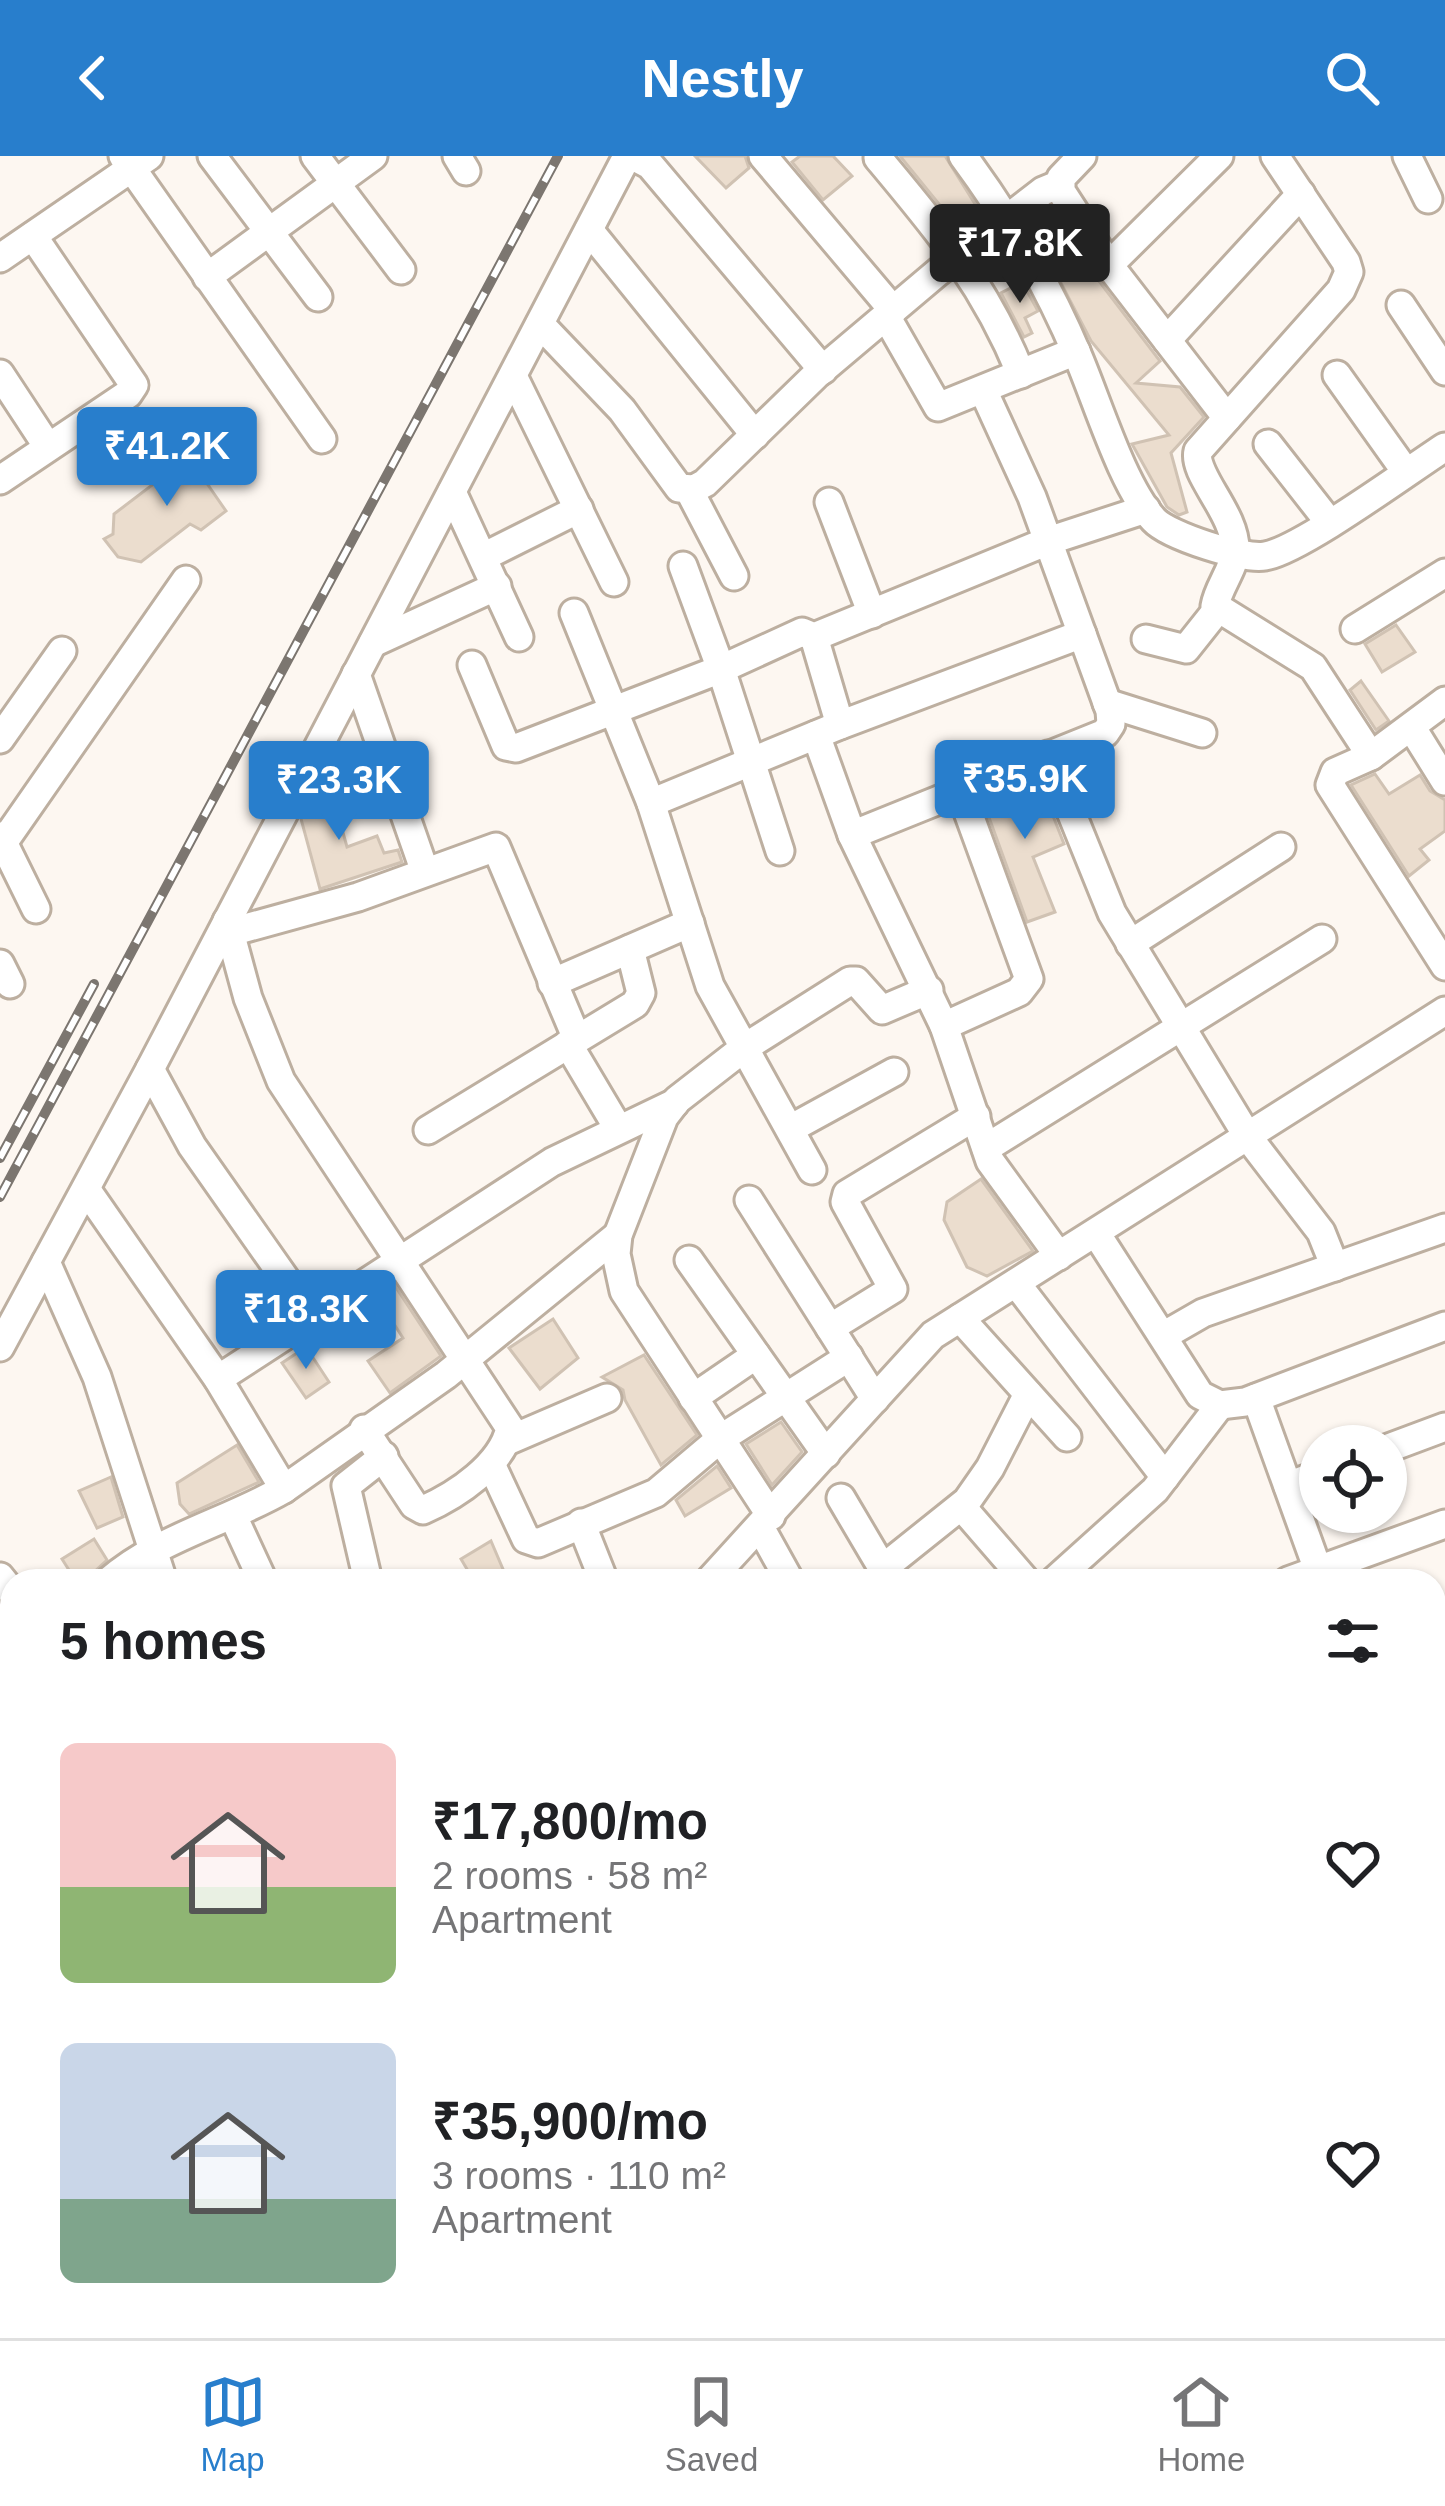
<!DOCTYPE html>
<html lang="en">
<head>
<meta charset="utf-8">
<style>
  :root { --surface:#fff; --page:#f6f6f6; --text:#202124; --muted:#757577; --line:#e0e0e0; --accent:#287ecc }
  body { margin:0; font-family:Helvetica,sans-serif; background:var(--page); color:var(--text); height:100vh; display:flex; flex-direction:column; font-size:45px; white-space:nowrap }
  * { box-sizing:border-box; margin:0 }
  p { font-size:39px; color:var(--muted) }
  .icon { flex:none; width:66px; height:66px; fill:none; stroke:currentColor; stroke-width:2; stroke-linecap:round; stroke-linejoin:round }
  .map { position:relative; flex:1; overflow:hidden }
  .details { position:absolute; left:0px; top:1413px; width:1446px; height:771px; display:flex; flex-direction:column; background:var(--surface); border-radius:36px 36px 0 0; box-shadow:0 3px 9px #0004 }
  .details>* { flex:none }
  .fabs { position:absolute; left:1299px; top:1269px; display:grid; gap:24px }
  .fabs a { display:grid; place-items:center; width:108px; height:108px; border-radius:50%; background:var(--surface); box-shadow:0 3px 9px #0004; font-size:60px }
  .price { position:absolute; translate:-50% -102px; padding:0 27px; border-radius:12px; background:var(--accent); color:#fff; font-size:39px; line-height:78px; filter:drop-shadow(0 3px 6px #0008) }
  .price::after { content:''; position:absolute; left:50%; top:72px; width:36px; height:27px; margin-left:-18px; background:inherit; clip-path:polygon(0 0,100% 0,50% 100%) }
  .price.selected { background:#222; color:#fff }
  ul { padding:0; list-style:none }
  li { display:flex; align-items:center; gap:36px; height:300px; padding:0 60px }
  li span { display:grid; place-items:center; flex:none; width:336px; height:240px; border-radius:18px; color:#555 }
  li>.icon { margin-inline-start:auto }
  span .icon { width:144px; height:144px; fill:#fffc; stroke-width:1 }
  li b { font-size:51px }
  h2 { display:flex; justify-content:space-between; align-items:center; height:144px; padding:0 60px; font-size:51px }
  header { display:flex; justify-content:space-between; align-items:center; height:156px; padding:0 60px; background:var(--accent); color:#fff; font-size:54px; font-weight:700 }
  .menu { display:flex; justify-content:space-around; align-items:center; height:168px; border-top:3px solid var(--line); background:var(--surface); font-size:33px; color:var(--muted) }
  .menu a { display:grid; justify-items:center; gap:6px }
  .menu .selected { color:var(--accent) }
  .map>svg:first-child { display:block }
</style>
</head>
<body>
<header><svg class="icon" aria-label="back" viewBox="0 0 24 24"><path d="M15 5l-7 7 7 7"/></svg>Nestly<svg class="icon" aria-label="search" viewBox="0 0 24 24"><circle cx="10" cy="10" r="6"/><path d="M15 15l6 6"/></svg></header>
<div class="map">
<svg width="1445" height="2182" viewBox="0 0 1445 2182">
  <rect width="100%" height="100%" fill="#fdf7f1"/>
  <g fill="#ebddce" stroke="#d0c2b3" stroke-width="3">
    <path d="M695,0H745L749,12L726,32Z"/>
    <path d="M800,0H833L852,20L823,44L792,6Z"/>
    <path d="M900,0H945L980,56L960,74Z"/>
    <path d="M1051,52L1095,120L1160,205L1136,227L1180,231L1204,261L1171,297L1187,356L1179,359L1167,351L1132,288L1169,279L1091,185L1031,69Z"/>
    <path d="M1022,126L1038,155L1025,162L1032,177L1024,181L1001,137Z"/>
    <path d="M202,291L223,319L208,329L226,355L201,374L190,368L141,406L118,401L104,383L113,378L114,358Z"/>
    <path d="M1396,469L1415,496L1382,516L1365,488Z"/>
    <path d="M1361,525L1389,565L1376,574L1350,534Z"/>
    <path d="M326,615L347,691L377,680L384,697L398,694L402,706L320,733L301,663Z"/>
    <path d="M1375,618L1389,638L1420,619L1430,635L1445,644V675L1420,693L1429,704L1409,720L1351,629Z"/>
    <path d="M1039,624L1064,688L1033,701L1055,756L1027,766L983,645Z"/>
    <path d="M981,1023L1033,1095L987,1120L967,1111L944,1064L947,1046Z"/>
    <path d="M395,1130L441,1200L390,1237L368,1205L403,1182L378,1143Z"/>
    <path d="M553,1163L578,1202L540,1233L509,1192Z"/>
    <path d="M306,1191L329,1226L306,1242L282,1207Z"/>
    <path d="M644,1199L697,1279L661,1309L625,1244L623,1234L602,1221Z"/>
    <path d="M781,1266L802,1296L772,1329L746,1288Z"/>
    <path d="M237,1289L259,1326L189,1358L180,1348L177,1327Z"/>
    <path d="M717,1310L731,1332L685,1360L676,1344Z"/>
    <path d="M111,1321L123,1361L97,1372L79,1335Z"/>
    <path d="M94,1383L107,1404L93,1417L91,1425H76L62,1403Z"/>
    <path d="M491,1385L508,1425H474L461,1403Z"/>
  </g>
  <g fill="none" stroke-linecap="round" stroke-linejoin="round">
    <g stroke="#bdafa0" stroke-width="33">
      <g id="minor">
        <path d="M123,0L322,283"/>
        <path d="M212,0L318,141"/>
        <path d="M315,0L401,114"/>
        <path d="M457,0L466,15"/>
        <path d="M633,0L650,9L823,214"/>
        <path d="M763,0L893,154"/>
        <path d="M963,0C1009,62 1047,127 1077,198C1097,244 1122,329 1154,364C1169,380 1244,404 1265,400C1301,394 1409,314 1445,291"/>
        <path d="M1082,0L1061,22V35L1109,109L1227,262"/>
        <path d="M1275,0L1346,106L1349,116L1341,134L1198,295C1192,319 1236,357 1235,394C1235,412 1218,431 1215,450L1313,511L1371,600"/>
        <path d="M1407,0L1428,43"/>
        <path d="M878,2C939,75 985,129 1021,218"/>
        <path d="M589,74L755,279"/>
        <path d="M0,102L149,0"/>
        <path d="M1109,109L1219,0"/>
        <path d="M207,121L373,0"/>
        <path d="M1401,149L1445,215"/>
        <path d="M886,160L938,251L1076,195"/>
        <path d="M540,168L622,254L679,332L694,333L705,327L816,219L938,116L1043,35L1060,28"/>
        <path d="M1167,184L1301,38"/>
        <path d="M0,218L48,291"/>
        <path d="M1337,219L1406,316"/>
        <path d="M513,220L614,426"/>
        <path d="M1268,288L1329,366"/>
        <path d="M0,324L128,238L134,229L33,80"/>
        <path d="M689,334L734,420"/>
        <path d="M452,336L519,481"/>
        <path d="M829,346L872,458"/>
        <path d="M483,401L579,353"/>
        <path d="M683,410L721,513L780,695"/>
        <path d="M574,457L651,647L710,830L812,1014"/>
        <path d="M1355,473L1445,417"/>
        <path d="M814,481L840,569"/>
        <path d="M1146,483L1186,493L1217,454"/>
        <path d="M373,487L497,430"/>
        <path d="M472,509L506,590L516,592L721,513L802,476L814,481L1048,385L1146,353"/>
        <path d="M356,518L425,716"/>
        <path d="M1445,545L1371,600L1335,616L1330,629L1445,810"/>
        <path d="M1107,547L1202,577"/>
        <path d="M1412,572L1445,625"/>
        <path d="M816,579L852,679L944,870L990,1005L1059,1100"/>
        <path d="M0,583L62,495"/>
        <path d="M1048,599L1112,757L1248,981L1321,1076L1335,1111"/>
        <path d="M651,647L840,569L1082,478"/>
        <path d="M852,679L1105,577L1111,568L1110,555L1032,341L983,234"/>
        <path d="M0,680L36,753"/>
        <path d="M3,687L186,424"/>
        <path d="M227,765L248,842L281,925L510,1272C502,1309 457,1339 423,1354L414,1349L364,1273"/>
        <path d="M231,776L358,741L496,691L577,883"/>
        <path d="M1130,788L1281,691"/>
        <path d="M0,808L10,828"/>
        <path d="M552,827L690,767"/>
        <path d="M944,870L1019,836L1029,823L960,634"/>
        <path d="M568,888L618,972"/>
        <path d="M150,913L192,990L312,1161"/>
        <path d="M790,973L894,916"/>
        <path d="M428,974L635,848L641,837L630,793"/>
        <path d="M986,992L1322,783"/>
        <path d="M86,1033L218,1223L284,1333"/>
        <path d="M749,1044L875,1243"/>
        <path d="M1096,1077L1200,1239L1220,1249L1245,1246L1445,1170"/>
        <path d="M689,1104L826,1298"/>
        <path d="M46,1106L97,1221L163,1425"/>
        <path d="M1016,1127L1165,1321"/>
        <path d="M960,1162L1067,1281"/>
        <path d="M830,1172L893,1133L845,1046L847,1038L976,960"/>
        <path d="M1163,1180L1203,1157L1445,1072"/>
        <path d="M0,1191L150,913L623,8L632,0"/>
        <path d="M218,1223L552,1006L675,947"/>
        <path d="M693,1242L756,1199"/>
        <path d="M1256,1242L1322,1425"/>
        <path d="M507,1285L607,1242"/>
        <path d="M1386,1293L1445,1271"/>
        <path d="M491,1308L526,1383L538,1387L656,1337L720,1283L849,1201"/>
        <path d="M1288,1330L1320,1318"/>
        <path d="M841,1342L890,1425"/>
        <path d="M962,1351L1026,1425"/>
        <path d="M233,1360L263,1425"/>
        <path d="M771,1360L624,1135L616,1098L618,1079L664,961L677,944L744,892L850,825H856L882,854L929,834"/>
        <path d="M581,1367L604,1425"/>
        <path d="M760,1371L790,1425"/>
        <path d="M882,1413L967,1345L990,1312L1028,1238"/>
        <path d="M0,1421L12,1436"/>
        <path d="M109,1425C158,1382 227,1366 284,1333L446,1219L618,1079"/>
        <path d="M368,1425L346,1330L384,1300"/>
        <path d="M709,1425L933,1179L1445,855"/>
        <path d="M1054,1425L1155,1334L1220,1249"/>
        <path d="M1288,1425L1445,1368"/>
        <path d="M1434,1472L1445,1469"/>
        <path d="M0,1517L12,1507"/>
        <path d="M1434,1589L1445,1586"/>
        <path d="M0,1607L12,1622"/>
        <path d="M0,1769L12,1761"/>
        <path d="M1434,1773L1445,1788"/>
        <path d="M1434,1823L1445,1815"/>
        <path d="M0,1840L9,1851"/>
        <path d="M0,1946L12,1937"/>
        <path d="M1434,1948L1442,1961"/>
        <path d="M0,2007L12,2003"/>
        <path d="M1434,2061L1445,2065"/>
        <path d="M0,2075L12,2095"/>
        <path d="M51,2172L56,2182"/>
        <path d="M215,2172L223,2182"/>
        <path d="M462,2172L471,2182"/>
        <path d="M686,2172L694,2182"/>
        <path d="M772,2172L780,2182"/>
        <path d="M906,2172L910,2176"/>
        <path d="M1020,2172L1038,2182"/>
        <path d="M1249,2172L1257,2182"/>
        <path d="M297,2182L310,2172"/>
        <path d="M488,2182L502,2172"/>
        <path d="M651,2182L662,2172"/>
        <path d="M935,2182L944,2172"/>
        <path d="M1329,2182L1344,2172"/>
      </g>
    </g>
    <use href="#minor" stroke="#fff" stroke-width="27"/>
    <g stroke="#7c7670" stroke-width="10">
      <g id="rail">
        <path d="M0,1002L94,828"/>
        <path d="M0,1041L558,0"/>
      </g>
    </g>
    <use href="#rail" stroke="#fff" stroke-width="6" stroke-dasharray="18" stroke-linecap="butt"/>
  </g>
</svg>
<div class="fabs">
<a><svg class="icon" aria-label="locate" viewBox="0 0 24 24"><circle cx="12" cy="12" r="6"/><path d="M12 2v4M12 18v4M2 12h4M18 12h4"/></svg></a>
</div>
<b class="price selected" style="left:1020px;top:150px">₹17.8K</b>
<b class="price" style="left:167px;top:353px">₹41.2K</b>
<b class="price" style="left:1025px;top:686px">₹35.9K</b>
<b class="price" style="left:339px;top:687px">₹23.3K</b>
<b class="price" style="left:306px;top:1216px">₹18.3K</b>
<section class="details">
<h2>5 homes<svg class="icon" aria-label="filters" viewBox="0 0 24 24"><path d="M4 7h16M4 17h16"/><circle cx="9" cy="7" r="2"/><circle cx="15" cy="17" r="2"/></svg></h2>
<ul>
<li><span style="background:linear-gradient(#f6c9c9 60%,#8fb573 0)"><svg class="icon" aria-label="home" viewBox="0 0 24 24"><path d="M3 11l9-7 9 7M6 9v11h12V9"/></svg></span><div><b>₹17,800/mo</b><p>2 rooms · 58 m²</p><p>Apartment</p></div><svg class="icon" aria-label="heart" viewBox="0 0 24 24"><path d="M12 20l-8-8c-3-5 5-10 8-4 3-6 11-1 8 4z"/></svg></li>
<li><span style="background:linear-gradient(#c9d6e8 65%,#7fa58c 0)"><svg class="icon" aria-label="home" viewBox="0 0 24 24"><path d="M3 11l9-7 9 7M6 9v11h12V9"/></svg></span><div><b>₹35,900/mo</b><p>3 rooms · 110 m²</p><p>Apartment</p></div><svg class="icon" aria-label="heart" viewBox="0 0 24 24"><path d="M12 20l-8-8c-3-5 5-10 8-4 3-6 11-1 8 4z"/></svg></li>
</ul>
</section>
</div>
<nav class="menu">
<a class="selected"><svg class="icon" aria-label="map" viewBox="0 0 24 24"><path d="M3 6l6-2 6 2 6-2v14l-6 2-6-2-6 2zM9 4v14M15 6v14"/></svg>Map</a>
<a><svg class="icon" aria-label="saved" viewBox="0 0 24 24"><path d="M7 4h10v16l-5-4-5 4z"/></svg>Saved</a>
<a><svg class="icon" aria-label="home" viewBox="0 0 24 24"><path d="M3 11l9-7 9 7M6 9v11h12V9"/></svg>Home</a>
</nav>
</body>
</html>
